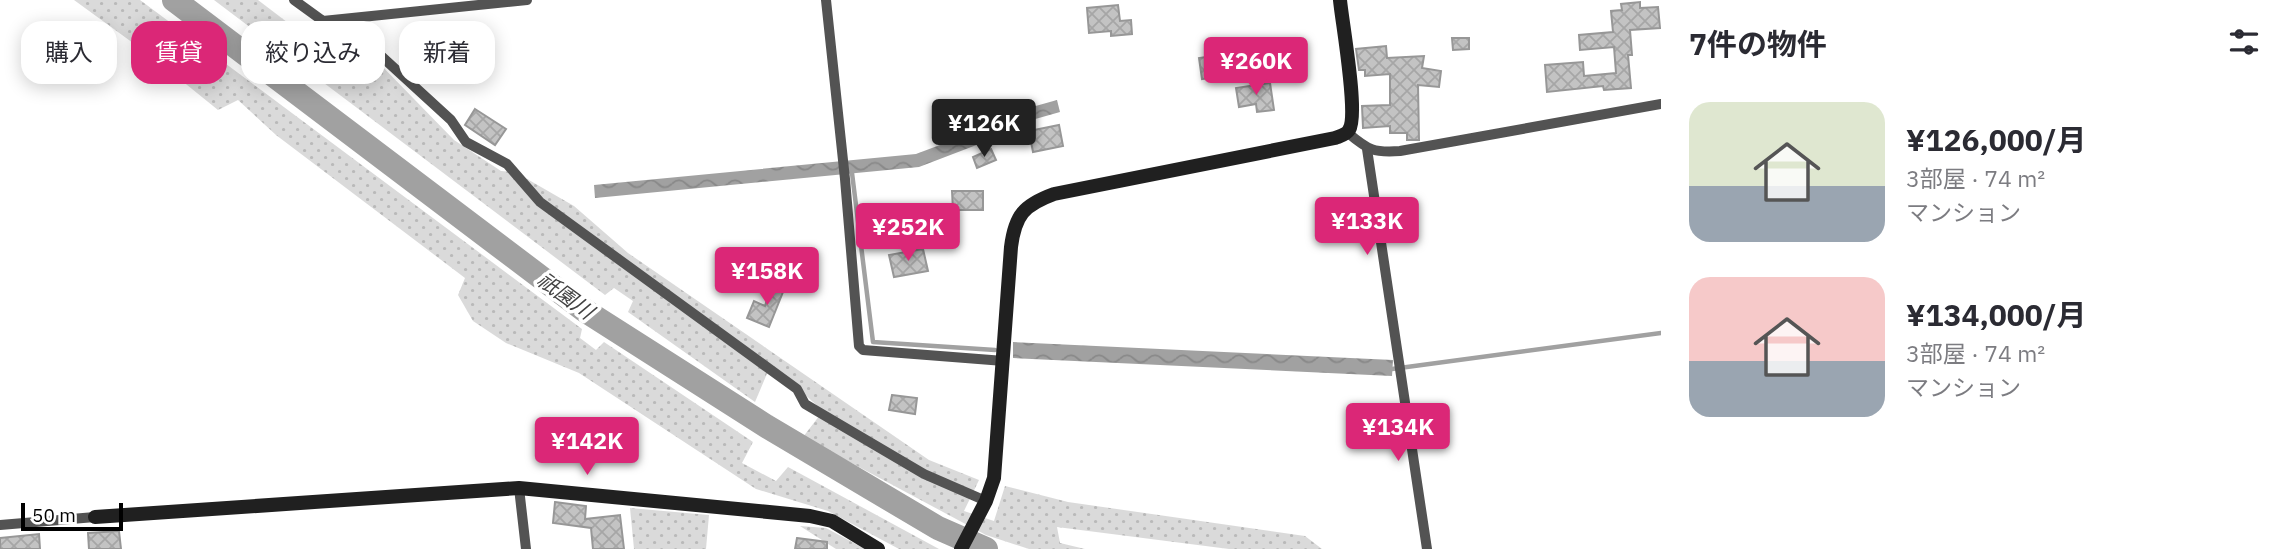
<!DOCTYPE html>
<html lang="ja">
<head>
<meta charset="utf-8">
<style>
  :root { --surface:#fff; --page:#f7f7f7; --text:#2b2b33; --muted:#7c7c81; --accent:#db2777 }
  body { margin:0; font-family:"IBM Plex Sans","Noto Sans JP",sans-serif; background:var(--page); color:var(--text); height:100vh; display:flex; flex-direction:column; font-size:26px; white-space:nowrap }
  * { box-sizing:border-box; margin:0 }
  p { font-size:23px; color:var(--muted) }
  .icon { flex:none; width:38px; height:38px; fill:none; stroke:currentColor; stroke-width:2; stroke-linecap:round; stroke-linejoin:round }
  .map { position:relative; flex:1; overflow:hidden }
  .panel { display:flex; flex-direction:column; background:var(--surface); width:630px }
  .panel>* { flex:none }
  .hud { position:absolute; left:21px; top:21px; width:665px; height:63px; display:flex; gap:14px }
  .scale { position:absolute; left:21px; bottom:18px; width:102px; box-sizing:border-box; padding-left:7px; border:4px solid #000; border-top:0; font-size:19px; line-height:24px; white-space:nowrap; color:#000; -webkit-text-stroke:5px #fff; paint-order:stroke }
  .price { position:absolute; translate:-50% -60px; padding:0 16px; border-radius:7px; background:var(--accent); color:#fff; font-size:23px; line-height:46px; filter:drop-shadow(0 2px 4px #0008) }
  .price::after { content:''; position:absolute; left:50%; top:42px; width:21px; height:16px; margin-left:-10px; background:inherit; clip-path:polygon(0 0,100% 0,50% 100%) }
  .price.current { background:#222; color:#fff }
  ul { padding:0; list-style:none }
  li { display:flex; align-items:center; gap:21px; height:175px; padding:0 28px }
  li span { display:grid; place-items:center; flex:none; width:196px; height:140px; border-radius:21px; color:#555 }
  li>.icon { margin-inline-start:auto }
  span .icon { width:84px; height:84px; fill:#fffc; stroke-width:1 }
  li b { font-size:30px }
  h2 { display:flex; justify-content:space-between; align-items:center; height:84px; padding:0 28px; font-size:30px }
  .tag { padding:0 24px; border-radius:21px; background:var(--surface); box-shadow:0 4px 18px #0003; font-size:24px; line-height:63px }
  .tag.current { background:var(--accent); color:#fff }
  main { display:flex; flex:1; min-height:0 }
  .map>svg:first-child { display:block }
</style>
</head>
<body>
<main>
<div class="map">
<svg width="1661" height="549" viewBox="0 0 1661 549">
  <defs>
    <pattern id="grass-dots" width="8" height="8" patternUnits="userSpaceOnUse" patternTransform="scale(1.75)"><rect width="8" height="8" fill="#dadada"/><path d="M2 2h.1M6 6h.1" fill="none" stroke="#b9b9b9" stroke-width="1.8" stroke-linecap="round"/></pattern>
    <pattern id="water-waves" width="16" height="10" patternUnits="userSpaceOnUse" patternTransform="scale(1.75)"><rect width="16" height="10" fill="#a1a1a1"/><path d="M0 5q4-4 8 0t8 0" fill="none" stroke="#898989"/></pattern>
    <pattern id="building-cross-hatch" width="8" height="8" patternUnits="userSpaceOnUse" patternTransform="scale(1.75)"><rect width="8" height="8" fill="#c3c3c3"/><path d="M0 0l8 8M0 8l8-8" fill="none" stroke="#a6a6a6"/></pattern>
  </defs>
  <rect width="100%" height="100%" fill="#fff"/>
  <g fill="url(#grass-dots)">
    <path d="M74,0H140L582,329L580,338L596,350L604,342L753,442L742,463L776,481L788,467L939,549H899L828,511L756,489L579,373L506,343L473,321L458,295L465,278L276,135L238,100L218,110L155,59Z"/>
    <path d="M214,0H258L342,64L350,50L375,59L454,140L501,171L515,172L574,206L628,253L929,460L979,480L964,511L994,521L1005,486L1068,502L1305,536L1322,549H1229L1057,527L1060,543L1085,549H1029L986,535L803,437L823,411L771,364L755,402L628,312L633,301L614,288L605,295Z"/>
    <path d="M630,508L709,515L706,549H634Z"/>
    <path d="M800,526L826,528L865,549H836Z"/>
  </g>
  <g fill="url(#water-waves)">
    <path d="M1057,100L1060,112L1007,127L1000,136L919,167L595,198L594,185L916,154L993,125L1000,116Z"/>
    <path d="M1013,342L1393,360L1392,376L1013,358Z"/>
  </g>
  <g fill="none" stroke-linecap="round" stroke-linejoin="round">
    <g stroke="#a1a1a1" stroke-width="4.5">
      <path d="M852,173L873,342L995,350"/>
      <path d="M1392,369L1661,333"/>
    </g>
    <path stroke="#a1a1a1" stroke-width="24" d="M174,0L584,310L766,426L938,528L986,549"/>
  </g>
  <g fill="url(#building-cross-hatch)" stroke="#979797" stroke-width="2">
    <path d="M1640,2V8L1658,7L1660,28L1630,30L1632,55H1628L1631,88L1604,90L1603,86L1547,92L1545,65L1583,62L1584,76L1616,73L1614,47L1580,50L1579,35L1613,32L1611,11L1622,10L1621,4Z"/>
    <path d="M1118,5L1120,21L1131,20L1132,34L1111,36V31L1089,33L1087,8Z"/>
    <path d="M1452,38H1469V49L1453,50Z"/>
    <path d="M1386,46L1387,58L1424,56L1422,68L1441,71L1439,87L1418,85L1419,140H1407V133H1390V126L1363,128L1362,106L1390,105V74L1365,76V70H1359L1356,49Z"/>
    <path d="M1233,53L1237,74L1202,79L1199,58Z"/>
    <path d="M1270,83L1274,110L1257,112L1256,104L1239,107L1236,88Z"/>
    <path d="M475,109L506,129L495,145L465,125Z"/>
    <path d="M1059,125L1063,146L1033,152L1029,131Z"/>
    <path d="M991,149L996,160L977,168L973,157Z"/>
    <path d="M952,191H983V210H953Z"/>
    <path d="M923,249L928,271L894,277L889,255Z"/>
    <path d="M772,283L785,287L769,327L747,318L754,301L765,306Z"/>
    <path d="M892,395L917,398L915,414L889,410Z"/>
    <path d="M555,502L586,506L585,519L620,515L624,549H593L591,528L553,523Z"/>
    <path d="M119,531L121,549H89L88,533Z"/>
    <path d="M39,534L40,549H0V538Z"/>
    <path d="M797,538L827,542V549H795Z"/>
  </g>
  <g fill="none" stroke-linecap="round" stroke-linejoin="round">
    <g stroke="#535353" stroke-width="10">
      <path d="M294,0L323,21L527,0"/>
      <path d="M826,0L845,179L859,346L863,350L1004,361"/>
      <path d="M351,19L353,34L360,47L380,55L451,120L466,142L507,164L540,202L797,389L805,404L924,474L986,501"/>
      <path d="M1348,133C1368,150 1374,153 1400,151L1661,104"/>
      <path d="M1367,149L1427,549"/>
      <path d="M519,488L526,549"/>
      <path d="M0,525L95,517"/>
    </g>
    <g stroke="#202020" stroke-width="14">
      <path d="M95,517L519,488L810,516L832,521L878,549"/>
      <path d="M961,549L986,501L994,478L1011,247C1015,215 1024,205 1054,194L1335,138C1340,136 1346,135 1349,130C1359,115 1342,22 1340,0"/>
    </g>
  </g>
  <g text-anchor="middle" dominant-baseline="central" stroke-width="7" stroke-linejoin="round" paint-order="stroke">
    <g font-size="21" font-style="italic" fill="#424242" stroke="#fff">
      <text transform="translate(566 295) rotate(36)">祇園川</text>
    </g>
  </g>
</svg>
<div class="scale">50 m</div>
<b class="price" style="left:1256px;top:97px">¥260K</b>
<b class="price current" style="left:984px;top:159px">¥126K</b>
<b class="price" style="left:1367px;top:257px">¥133K</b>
<b class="price" style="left:908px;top:263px">¥252K</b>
<b class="price" style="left:767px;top:307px">¥158K</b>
<b class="price" style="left:1398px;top:463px">¥134K</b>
<b class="price" style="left:587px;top:477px">¥142K</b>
<div class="hud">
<a class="tag">購入</a>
<a class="tag current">賃貸</a>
<a class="tag">絞り込み</a>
<a class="tag">新着</a>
</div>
</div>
<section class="panel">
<h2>7件の物件<svg class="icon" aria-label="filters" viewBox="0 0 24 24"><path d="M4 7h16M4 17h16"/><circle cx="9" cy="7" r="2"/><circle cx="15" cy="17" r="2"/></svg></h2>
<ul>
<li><span style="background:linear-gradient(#dfe7d0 60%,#9aa5b1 0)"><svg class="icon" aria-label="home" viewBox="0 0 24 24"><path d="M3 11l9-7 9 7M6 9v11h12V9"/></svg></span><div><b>¥126,000/月</b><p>3部屋 · 74 m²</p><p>マンション</p></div></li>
<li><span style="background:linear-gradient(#f6c9c9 60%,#9aa5b1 0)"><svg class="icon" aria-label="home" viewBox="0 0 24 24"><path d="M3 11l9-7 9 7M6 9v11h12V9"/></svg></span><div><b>¥134,000/月</b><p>3部屋 · 74 m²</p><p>マンション</p></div></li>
</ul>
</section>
</main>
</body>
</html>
